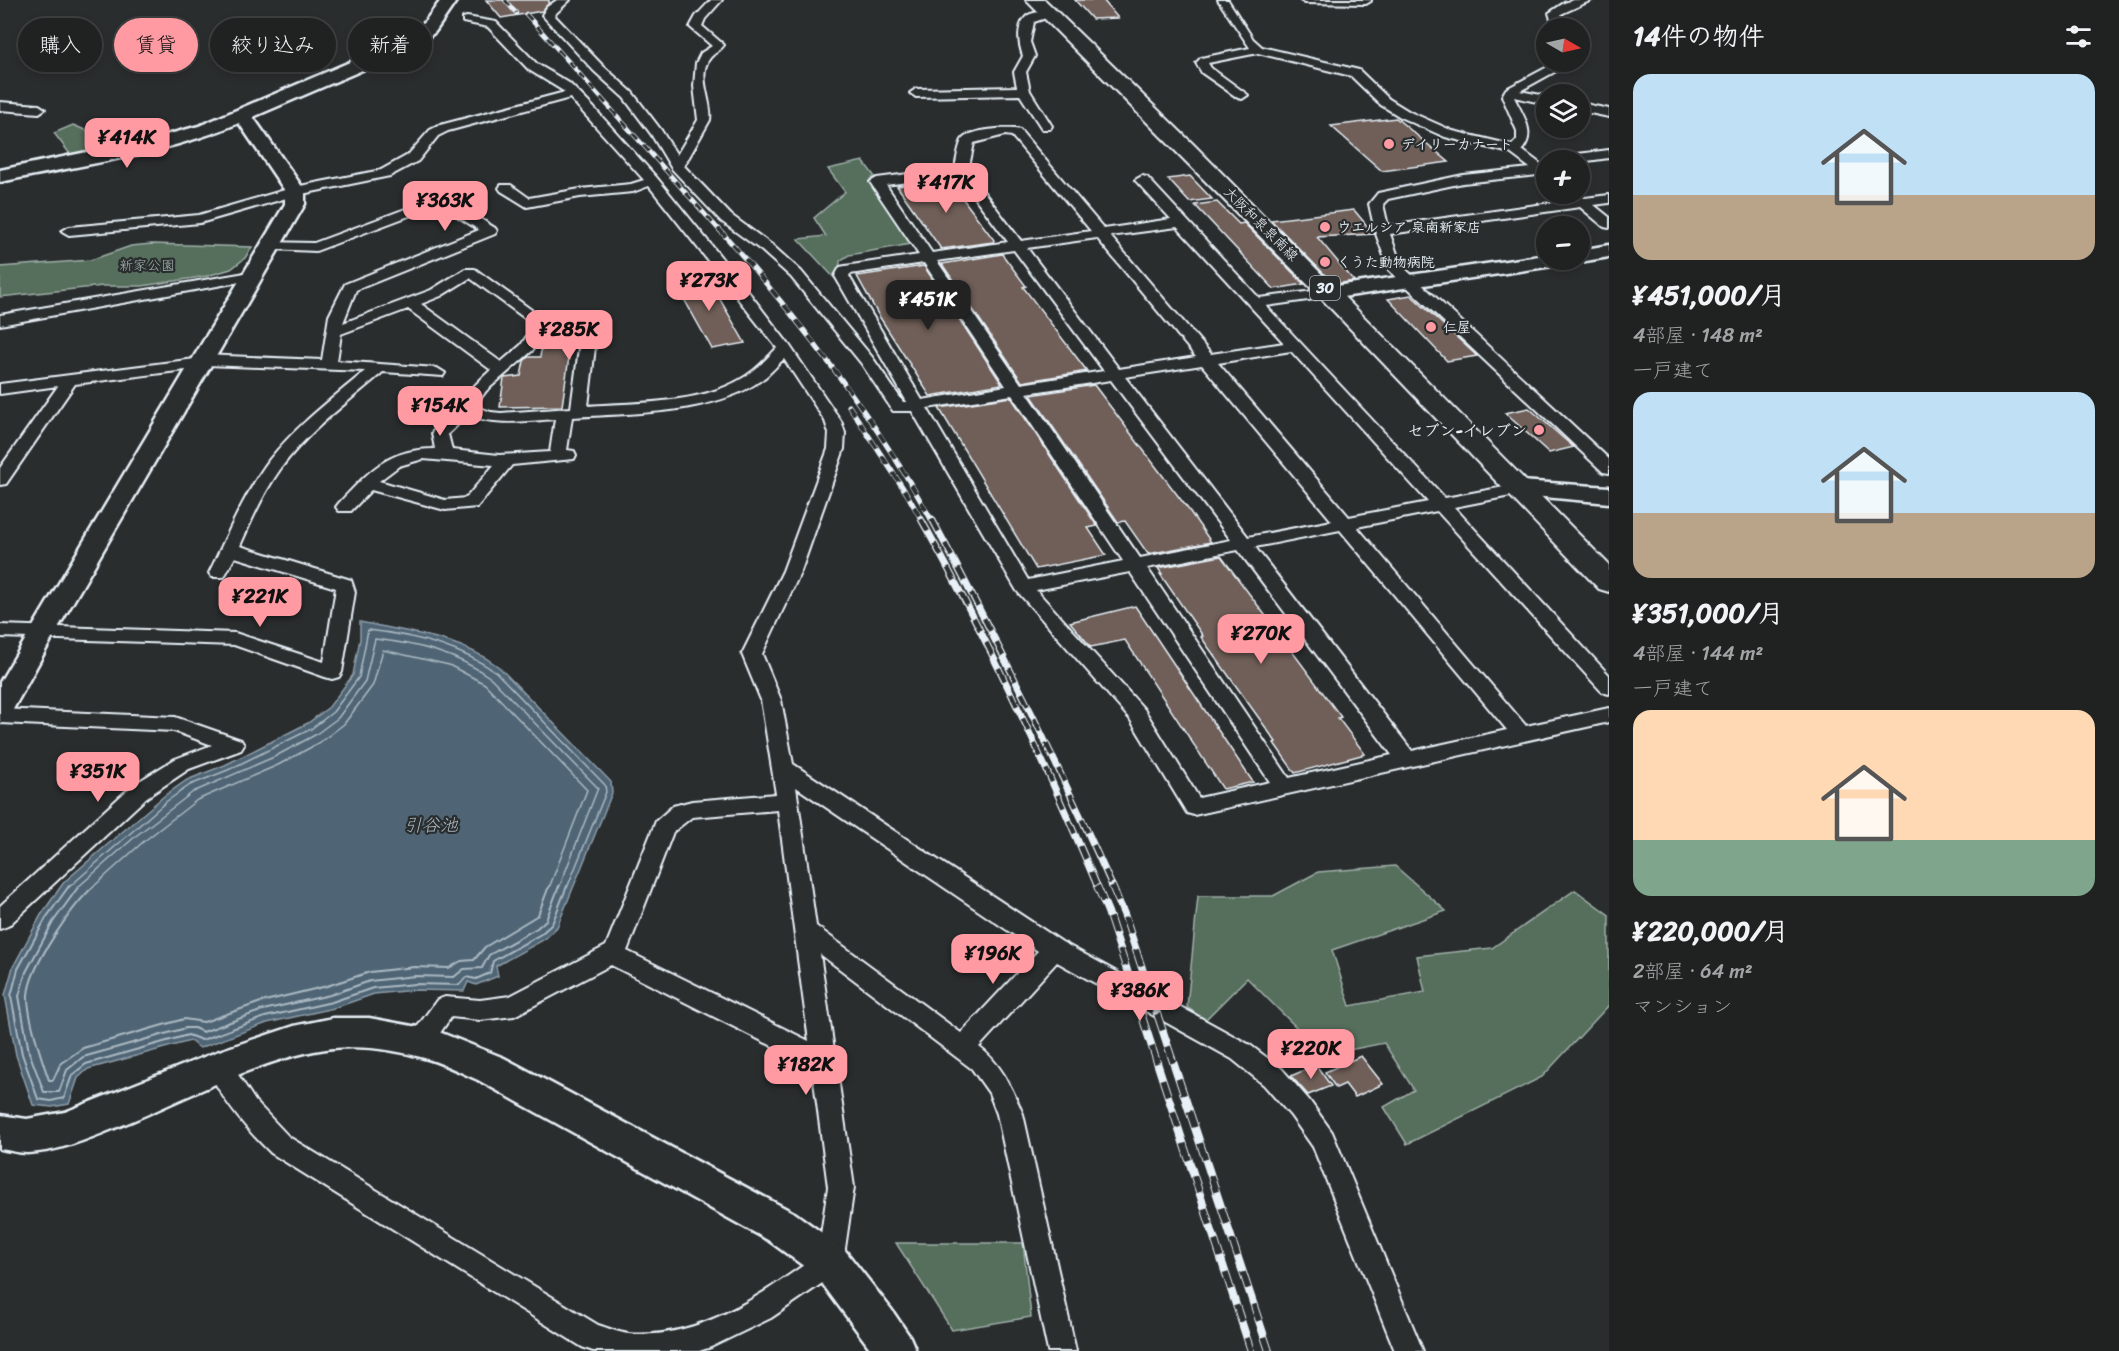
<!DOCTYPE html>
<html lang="ja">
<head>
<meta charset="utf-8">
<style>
  :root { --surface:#202222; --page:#2d2f2f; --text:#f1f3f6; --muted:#a2a4a5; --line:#3d3f40; --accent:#ff9aa2 }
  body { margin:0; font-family:Sriracha,"Klee One",sans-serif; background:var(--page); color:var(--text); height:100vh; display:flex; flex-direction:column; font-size:22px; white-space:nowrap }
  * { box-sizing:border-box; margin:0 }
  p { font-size:20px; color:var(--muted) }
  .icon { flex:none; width:33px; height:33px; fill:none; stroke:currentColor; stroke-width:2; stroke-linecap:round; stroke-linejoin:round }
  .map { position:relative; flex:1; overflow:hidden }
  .sheet { display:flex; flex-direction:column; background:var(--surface); width:510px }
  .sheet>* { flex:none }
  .guide { position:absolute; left:18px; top:18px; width:570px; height:54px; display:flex; gap:12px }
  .needle { width:39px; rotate:99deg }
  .buttons { position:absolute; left:1536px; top:18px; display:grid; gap:12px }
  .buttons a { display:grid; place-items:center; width:54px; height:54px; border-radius:50%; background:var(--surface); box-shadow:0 3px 9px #0003,0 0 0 2px var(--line); font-size:30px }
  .price { position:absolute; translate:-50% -51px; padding:0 14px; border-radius:12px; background:var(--accent); color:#111; font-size:20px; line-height:39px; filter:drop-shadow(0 2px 3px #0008) }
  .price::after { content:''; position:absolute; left:50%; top:36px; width:18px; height:14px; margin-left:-9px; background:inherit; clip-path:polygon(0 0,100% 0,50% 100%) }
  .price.selected { background:#222; color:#fff }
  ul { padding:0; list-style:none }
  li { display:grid; align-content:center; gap:12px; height:318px; padding:0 24px }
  li span { display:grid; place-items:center; height:186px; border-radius:18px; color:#555 }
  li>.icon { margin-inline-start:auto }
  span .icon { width:108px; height:108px; fill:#fffc; stroke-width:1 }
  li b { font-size:26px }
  h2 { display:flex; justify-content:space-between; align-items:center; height:72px; padding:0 24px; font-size:26px }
  .pill { padding:0 21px; border-radius:27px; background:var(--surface); box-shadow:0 3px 9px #0003,0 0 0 2px var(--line); font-size:21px; line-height:54px }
  .pill.selected { background:var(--accent); color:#111 }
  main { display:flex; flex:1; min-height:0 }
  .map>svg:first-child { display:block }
</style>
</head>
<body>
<main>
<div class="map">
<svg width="1609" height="1351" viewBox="0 0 1609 1351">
  <rect width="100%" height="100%" fill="#2a2d2e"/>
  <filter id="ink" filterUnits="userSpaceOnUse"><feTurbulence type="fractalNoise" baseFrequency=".0167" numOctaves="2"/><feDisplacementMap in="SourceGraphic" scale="12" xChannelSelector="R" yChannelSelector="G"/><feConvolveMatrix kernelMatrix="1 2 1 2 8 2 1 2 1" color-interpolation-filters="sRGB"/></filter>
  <g filter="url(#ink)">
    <g fill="#566e5b" stroke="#9fb0aa" stroke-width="1.5">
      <path d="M73,125L123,146L73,158L54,133Z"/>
      <path d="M863,161L875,177L870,179L911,244L849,255L840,261L839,283L798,239L826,236L814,218L845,192L828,169Z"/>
      <path d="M152,244L252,247L245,258L231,269L207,276L142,286H103L0,297V267L91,260L131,246Z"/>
      <path d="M1395,866L1446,911L1332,950L1350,1006L1425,992L1417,956L1492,948L1575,890L1609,915V1005L1542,1077L1407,1144L1384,1107L1414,1090L1384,1043L1324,1055L1247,978L1205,1020L1187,1007L1198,896H1273L1318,872Z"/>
      <path d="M896,1243H1023L1031,1317L952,1330Z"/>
    </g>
    <path fill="#506574" stroke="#8d9da9" stroke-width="1.5" d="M360,622C408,632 460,637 499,667L611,782L612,793L557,927L545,939L496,966L498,976L476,985L468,982L464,991L415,990L374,994L334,1008L267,1023L200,1048L190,1041L88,1069L78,1078L69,1104L52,1107L33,1105L16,1055L5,995L13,967L41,915L64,882L164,796L187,780L225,765L308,723L329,707L353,675L360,639Z"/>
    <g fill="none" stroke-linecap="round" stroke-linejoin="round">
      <g stroke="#abb9c3" stroke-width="1.5">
        <path d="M68,888L167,801L190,785L228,770L311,729L333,712L359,677L368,630C414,635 458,646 496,672L605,785L606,792L567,888"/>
        <path d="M77,888L137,835L193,792L274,757L315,735L338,718L365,681L375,639C417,644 456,653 491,678L598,788L559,888"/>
        <path d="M92,888L143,842L197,800L278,765L319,743L344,724L373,685L383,650L449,665L485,684L587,790L549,888"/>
      </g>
      <g stroke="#abb9c3" stroke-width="2">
        <path d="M69,886L46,918L18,969L11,996L22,1054L38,1099L51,1101L64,1098L72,1075L86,1064L188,1035L202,1040L265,1017L332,1002L373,988L415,984L459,985L466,977L476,979L490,973L493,961L541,934L552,924L567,886"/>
        <path d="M79,886L53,922L26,972L19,996L29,1052L44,1092H59L67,1070L83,1057L186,1028H194L203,1032L263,1010L330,995L370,981L415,976L454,977L464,969L482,968L489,955L537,928L546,920L559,886"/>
        <path d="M94,886C72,906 30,966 28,995C27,1016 42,1060 49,1080H53L61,1063L83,1048L184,1019L204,1022L261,1002L327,986L370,972L414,967L449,968L461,961L474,960L485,947L538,915L549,886"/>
      </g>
    </g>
    <g fill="#6f5e58" stroke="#e8f1f8" stroke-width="1.5">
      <path d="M486,0H549V3L542,11L501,18Z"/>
      <path d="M1075,0H1103L1118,18L1092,19Z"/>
      <path d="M1396,118L1449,162L1382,171L1331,126Z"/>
      <path d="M1190,176L1212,199L1189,202L1168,179Z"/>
      <path d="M948,179L994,240L993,242L941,249L897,186Z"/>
      <path d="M1217,202L1239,224L1244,223L1304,284L1274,289L1195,205Z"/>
      <path d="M1354,210L1374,234L1317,237L1354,281L1337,284H1334L1271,220Z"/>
      <path d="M1002,254L1026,286L1023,287L1087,371L1022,382L942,264Z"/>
      <path d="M924,266L1002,384L930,396L879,316L857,276Z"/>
      <path d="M706,275L745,343L712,349L674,281Z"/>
      <path d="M1411,295L1451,332L1477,356L1447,361L1388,299Z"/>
      <path d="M551,329H573L562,406L500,407L504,378L521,376L524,361L528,357H540L542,345H548Z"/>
      <path d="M1094,385L1188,509L1211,542L1148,554L1125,521L1118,522L1031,395Z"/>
      <path d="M1011,397L1097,526L1088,528L1106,555L1036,569L939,408Z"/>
      <path d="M1529,408L1571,445L1574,447L1549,453L1505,413Z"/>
      <path d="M1221,556L1341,717L1338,718L1365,754L1295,773L1274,743L1276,742L1201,637L1203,636L1160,574H1162L1158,568Z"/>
      <path d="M1135,606L1232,751L1253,782L1223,789L1125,640L1091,647L1070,622Z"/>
      <path d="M1361,1056L1383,1084L1355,1097L1345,1084L1336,1088L1325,1072Z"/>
      <path d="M1316,1065L1331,1086L1308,1095L1291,1076Z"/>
    </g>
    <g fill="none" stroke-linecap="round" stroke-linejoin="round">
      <g stroke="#e8f1f8" stroke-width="4">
        <g id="street">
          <path d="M557,0H570L554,15L602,65L632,92L661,130L677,155L698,120L694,86L696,63L701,53L712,46L690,27L696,16L711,0H722L705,19L702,26L724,45C720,51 714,53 710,58C696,76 713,102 710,120L684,166L731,215L772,245L801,271L872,357L903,402H907L835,276L840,267L845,266L919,255L870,182L877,178L955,168C957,160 958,148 962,140C969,129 1009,127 1020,130L1104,229L1171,219L1135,180L1142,176L1147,177L1259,298L1329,289L1334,290L1336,293L1334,296L1329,297L1266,306L1445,498L1520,484L1526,485L1529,489L1526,493L1454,507L1609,675V694L1602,692L1437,511L1357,527L1526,726L1609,708V722L1194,815L1187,813L1130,719L1017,591L912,411H893L861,363L791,277L762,251L721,221L672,169L651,134L624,98L594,71L542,15L547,7ZM1005,135L1012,136L1091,231L1021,241L968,171L974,143ZM958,175L1008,242L932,253L886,185ZM1177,227L1284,343L1211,354L1110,236ZM1097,238L1196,357L1119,369L1027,248ZM1014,250L1104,371L1021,384L937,261ZM924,263L1006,386L922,400L849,276L850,274ZM1291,351L1428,502L1349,517L1218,363ZM1202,365L1332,521L1248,537L1125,377ZM1111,380L1231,540L1140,558L1027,393ZM1012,395L1123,561L1028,580L927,408ZM1340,530L1507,730L1412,751L1255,547ZM1238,550L1392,755L1289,778L1147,568ZM1130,572L1270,782L1199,798L1144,709L1036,590Z"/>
          <path d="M1218,0H1228L1253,39L1262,47L1359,70L1389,99L1410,112L1453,131L1512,145L1517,140V131L1502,96L1506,89L1557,62H1571L1569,64L1520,91L1546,96V104L1514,97C1522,114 1537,133 1522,150L1546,168V179L1538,175L1463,183L1388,199L1383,204L1388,226L1572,200L1573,196L1578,195L1585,198L1609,195V203L1594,205L1609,217V228L1604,227L1580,207L1390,234L1401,265L1609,459V473L1603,472L1389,270L1375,231L1369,204L1378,193L1463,175L1530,168L1510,153L1445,137L1402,118L1381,105L1351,76L1258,53L1208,63L1211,68L1248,95L1242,99L1238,98L1202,73L1196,63L1201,58L1250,48Z"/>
          <path d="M1300,0H1371V1L1366,4L1305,3Z"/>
          <path d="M1574,0H1592L1561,14L1569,28H1557L1552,23L1549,13L1564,3Z"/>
          <path d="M1048,11L1052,12V16L1034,22L1030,42L1035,56L1026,72L1030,91L1052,126L1050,129H1042L1020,95L916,97L910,93L916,89L1017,87L1014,72L1023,56C1019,45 1016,28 1025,18C1029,12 1041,12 1048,11Z"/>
          <path d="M467,17L496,22L537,64L569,83L594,108L657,178L737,277L790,346L841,421L845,433L844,449L801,571L762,654L781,700L793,764L1062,942L1250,1045L1282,1069L1309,1100L1332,1132L1423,1351H1395L1313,1147L1291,1116L1264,1085L1232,1059L1057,962L979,1047C1002,1064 1012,1089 1023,1114L1076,1351H1048L997,1114L989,1093L972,1069L820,954L854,1187L843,1262L840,1271L771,1318L711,1347L699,1351H593L582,1347L271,1153C245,1128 222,1100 207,1067L210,1059L219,1056L228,1059L255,1101L289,1137L598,1325C608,1328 619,1333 629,1334C700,1340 763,1294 818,1255L828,1187L812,1066L611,965L514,1016L480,1020L451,1017C440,1032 430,1055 410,1048L407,1041L437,1000L445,997L480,1000L510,996L606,946L656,821L673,806L692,801L776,794L761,700L742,654L783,571L828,449L829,433L825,421L784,359C777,365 771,373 764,378C716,415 629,413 572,417L567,450L574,451L576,455L574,459L512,465L477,507L445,510L371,490L351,511H339L336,507L339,503C370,471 387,449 435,449L432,433L434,430C454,410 470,388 491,370L408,309L341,334L337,361L437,368L445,373L443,376L383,372C348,402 309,430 281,468C264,492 252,519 240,546L351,580L355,592L342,672L339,677L332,679L325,677L234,645L0,637V625L235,633L324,662L336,588L235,557L224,577H212L209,573C228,534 244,494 270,459C297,425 332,399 365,371L207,365L201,368L75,384L6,484L0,485V468L58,386L0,394V384L195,359L202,355L322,360L329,316L345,284L479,230L446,209L433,207L316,251L270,249L263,245L265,242L314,243L432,199L455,203L495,228L497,231L495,234L356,290L343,323L431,290L465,269H475L544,319L553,316L595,319L598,322L588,406C640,402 710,405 753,371C762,364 769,356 777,348L649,186L633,192L580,197L527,207L501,191L499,188L501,185H511L529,198L580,189L631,184L644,180L570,98L448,131L438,136L418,161L390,176L297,195L200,223L69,235L62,231L69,227L199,215L295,187L381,170L408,155L430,130L440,125L565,92L529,70L488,27L463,22V18ZM470,278L534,325L521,345L501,362L421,304L441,296ZM553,326H582L571,408L501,413L491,412L475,406L486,391L532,351L548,327ZM468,415C497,426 525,421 555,419L550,452L499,455L452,450L448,434ZM423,459L494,465L466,498L445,500L379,481L399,466ZM796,787L1038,951L961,1033L816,926ZM778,810L809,1041L627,951L673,832L692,817Z"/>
          <path d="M0,102L39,105L45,109L39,113L0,110Z"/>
          <path d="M1580,103L1609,109V117L1580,111Z"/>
          <path d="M1609,150V158L1580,162L1555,160L1562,156Z"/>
          <path d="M251,272L258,276L256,279L0,325V315Z"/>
          <path d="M0,709L175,717L241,740L244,745L241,750L189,769L147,797L8,926L0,929V906L133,785L175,759L212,745L174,731L0,723Z"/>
        </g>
      </g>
      <g stroke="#e8f1f8" stroke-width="5">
        <g id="secondary">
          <path d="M441,0H457L435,32L416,47L253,117L305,191V204L55,633L10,715L0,718V682L285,204V191L239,123C164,155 79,165 0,182V170L155,138L199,126L404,39L423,24Z"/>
          <path d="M1609,245V257L1580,262L1572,260H1580V250Z"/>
          <path d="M1546,255V260H1563L1560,264L1553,266L1329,299L1321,298L1318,293L1321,288L1329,287Z"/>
          <path d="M1520,481L1609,487V503L1511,494L1507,489L1511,484Z"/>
          <path d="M333,1018H369L434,1030L504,1058L796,1214L844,1249L891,1309L910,1337L916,1351H872L816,1275L768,1240L478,1080C462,1073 445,1064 428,1059C398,1050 364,1045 333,1048C270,1055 190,1096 132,1121C100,1134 62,1152 27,1153C18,1153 9,1150 0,1149V1115L27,1119L65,1112L219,1051L294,1026Z"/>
        </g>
      </g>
      <g stroke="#e8f1f8" stroke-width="4">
        <path id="primary" d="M1026,0H1045L1194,145L1609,565V592L1599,589L1321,298Z"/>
      </g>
      <use href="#street" fill="#2a2d2e" fill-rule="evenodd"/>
      <use href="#secondary" fill="#2a2d2e" fill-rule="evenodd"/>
      <use href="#primary" fill="#2a2d2e" fill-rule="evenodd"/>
      <g stroke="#e8f1f8" stroke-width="4.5">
        <g id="rail-far3">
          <path d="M505,0L516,13"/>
          <path d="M526,14L720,231"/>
        </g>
      </g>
      <g stroke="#e8f1f8" stroke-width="5">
        <g id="rail-far2">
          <path d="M719,229C799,319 874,415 932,521"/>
          <path d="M849,406L907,494L922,521"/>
        </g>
      </g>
      <g stroke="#e8f1f8" stroke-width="7">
        <g id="rail-far1">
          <path d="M921,519C988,639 1045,762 1098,888"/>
          <path d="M932,519C997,640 1057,762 1113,888"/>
        </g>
      </g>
      <g stroke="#e8f1f8" stroke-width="8">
        <g id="rail">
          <path d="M1097,886L1108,912L1251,1351"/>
          <path d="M1112,886L1124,914L1269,1351"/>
        </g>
      </g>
      <use href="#rail-far3" stroke="#2a2d2e" stroke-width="3" stroke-dasharray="8" stroke-linecap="butt"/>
      <use href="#rail-far2" stroke="#2a2d2e" stroke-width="4" stroke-dasharray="10" stroke-linecap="butt"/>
      <use href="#rail-far1" stroke="#2a2d2e" stroke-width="4.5" stroke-dasharray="14" stroke-linecap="butt"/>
      <use href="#rail" stroke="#2a2d2e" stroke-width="6" stroke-dasharray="17" stroke-linecap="butt"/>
    </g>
  </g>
  <g fill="#ff9aa2" stroke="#2a2d2e" stroke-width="2">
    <circle cx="1389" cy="144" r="6"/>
    <circle cx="1325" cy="227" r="6"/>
    <circle cx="1325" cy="262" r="6"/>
    <circle cx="1431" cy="327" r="6"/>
    <circle cx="1539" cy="430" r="6"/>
  </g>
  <g text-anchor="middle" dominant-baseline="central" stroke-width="4.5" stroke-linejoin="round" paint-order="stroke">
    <g font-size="14" font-weight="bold" fill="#e8f1f8" stroke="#2a2d2e" text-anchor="start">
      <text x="1401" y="144">デイリーカナート</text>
      <text x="1337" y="227">ウエルシア 泉南新家店</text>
      <text x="1337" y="262">くうた動物病院</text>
      <text x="1443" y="327">仁屋</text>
    </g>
    <g font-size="14" fill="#e8f1f8" stroke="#2a2d2e">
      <text transform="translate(1261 224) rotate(45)">大阪和泉泉南線</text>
    </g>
    <g font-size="14" fill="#a6b6b1" stroke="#2a2d2e">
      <text x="147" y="265">新家公園</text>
    </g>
    <rect fill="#2a2d2e" stroke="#afb6bb" stroke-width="1.5" x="1310" y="276" width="30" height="24" rx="4.5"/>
    <g font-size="15" font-weight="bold" fill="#e8f1f8">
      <text x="1325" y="288">30</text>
    </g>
    <g font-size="16" font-weight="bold" fill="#e8f1f8" stroke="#2a2d2e" text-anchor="end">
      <text x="1527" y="430">セブン-イレブン</text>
    </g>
    <g font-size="18" font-style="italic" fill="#abb9c3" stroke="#2a2d2e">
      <text x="431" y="825">引谷池</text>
    </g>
  </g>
</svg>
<div class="buttons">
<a><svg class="needle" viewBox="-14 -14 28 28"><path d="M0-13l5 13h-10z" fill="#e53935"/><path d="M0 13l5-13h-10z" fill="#a2a4a5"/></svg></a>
<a><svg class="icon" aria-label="layers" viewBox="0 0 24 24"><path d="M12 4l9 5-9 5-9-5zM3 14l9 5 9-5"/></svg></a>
<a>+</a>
<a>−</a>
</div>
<b class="price" style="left:127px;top:169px">¥414K</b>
<b class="price" style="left:946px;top:214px">¥417K</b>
<b class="price" style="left:445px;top:232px">¥363K</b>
<b class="price" style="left:709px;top:312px">¥273K</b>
<b class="price selected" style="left:928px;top:331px">¥451K</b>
<b class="price" style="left:569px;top:361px">¥285K</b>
<b class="price" style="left:440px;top:437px">¥154K</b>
<b class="price" style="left:260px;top:628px">¥221K</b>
<b class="price" style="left:1261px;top:665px">¥270K</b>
<b class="price" style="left:98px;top:803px">¥351K</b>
<b class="price" style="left:993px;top:985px">¥196K</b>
<b class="price" style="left:1140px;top:1022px">¥386K</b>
<b class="price" style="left:1311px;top:1080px">¥220K</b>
<b class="price" style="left:806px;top:1096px">¥182K</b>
<div class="guide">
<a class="pill">購入</a>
<a class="pill selected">賃貸</a>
<a class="pill">絞り込み</a>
<a class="pill">新着</a>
</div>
</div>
<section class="sheet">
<h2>14件の物件<svg class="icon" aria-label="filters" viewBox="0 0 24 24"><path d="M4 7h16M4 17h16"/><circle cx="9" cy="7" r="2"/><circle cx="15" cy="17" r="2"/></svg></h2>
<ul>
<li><span style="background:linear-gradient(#bfe0f5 65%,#b9a48a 0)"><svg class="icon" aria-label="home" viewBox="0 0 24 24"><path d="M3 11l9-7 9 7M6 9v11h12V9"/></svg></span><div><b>¥451,000/月</b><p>4部屋 · 148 m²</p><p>一戸建て</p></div></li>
<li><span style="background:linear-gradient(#bfe0f5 65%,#b9a48a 0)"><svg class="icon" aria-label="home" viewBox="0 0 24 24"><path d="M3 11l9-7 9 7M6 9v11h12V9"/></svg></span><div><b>¥351,000/月</b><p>4部屋 · 144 m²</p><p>一戸建て</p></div></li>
<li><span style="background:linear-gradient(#ffd9b3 70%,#7fa58c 0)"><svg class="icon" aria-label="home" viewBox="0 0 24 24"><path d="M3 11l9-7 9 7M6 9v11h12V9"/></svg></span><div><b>¥220,000/月</b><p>2部屋 · 64 m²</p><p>マンション</p></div></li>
</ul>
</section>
</main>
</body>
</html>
